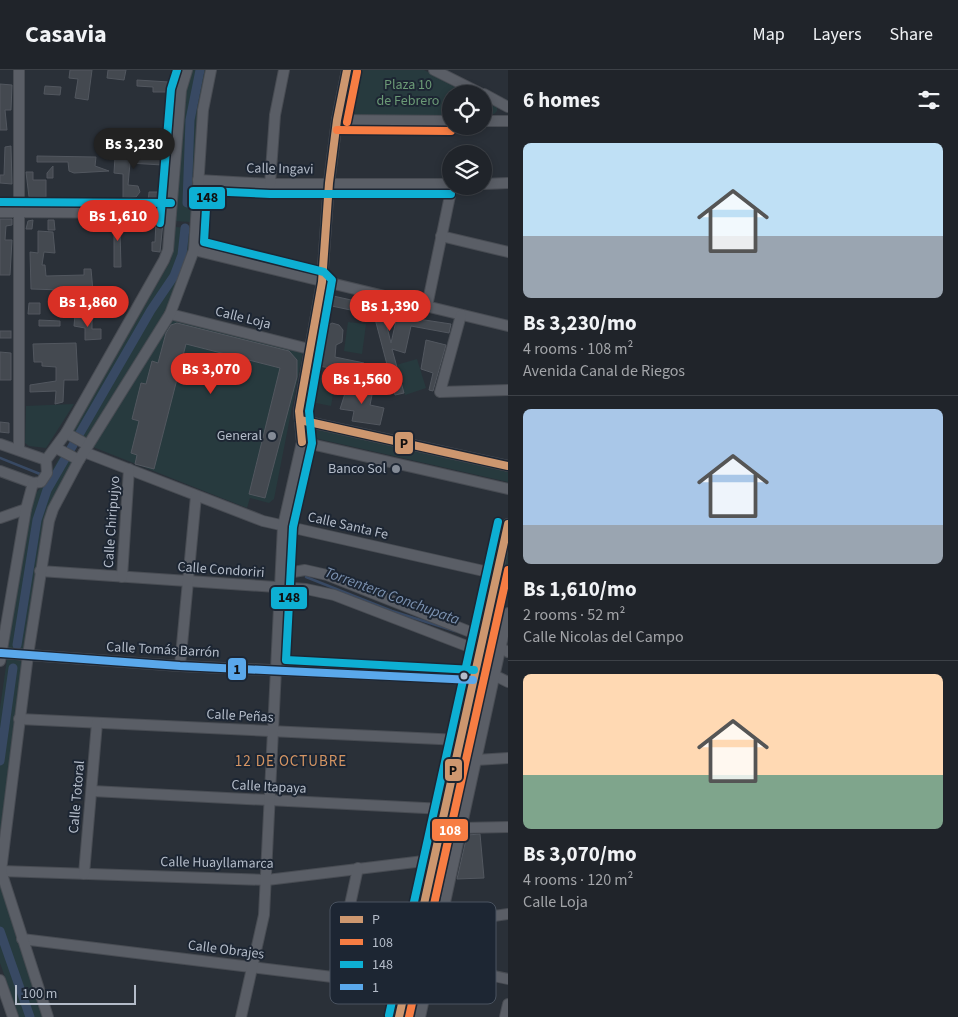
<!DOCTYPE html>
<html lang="en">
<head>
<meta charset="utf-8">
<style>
  :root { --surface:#20242a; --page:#282c32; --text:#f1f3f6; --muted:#a2a4a8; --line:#3d4147; --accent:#d93025 }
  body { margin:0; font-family:"Source Sans 3",sans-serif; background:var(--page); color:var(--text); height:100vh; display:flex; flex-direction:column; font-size:19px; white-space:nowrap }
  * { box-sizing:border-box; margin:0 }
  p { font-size:16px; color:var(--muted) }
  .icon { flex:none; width:28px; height:28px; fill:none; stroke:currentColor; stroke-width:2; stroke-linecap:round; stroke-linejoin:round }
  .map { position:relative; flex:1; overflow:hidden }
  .panel { display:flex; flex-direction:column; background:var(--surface); width:450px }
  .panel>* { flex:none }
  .tools { position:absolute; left:442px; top:15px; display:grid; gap:10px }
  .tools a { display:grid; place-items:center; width:50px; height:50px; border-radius:50%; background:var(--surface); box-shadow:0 2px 8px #0003,0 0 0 1px var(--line); font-size:25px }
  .scale { position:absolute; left:15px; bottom:12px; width:121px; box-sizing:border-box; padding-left:5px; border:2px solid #b4bcc9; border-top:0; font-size:14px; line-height:18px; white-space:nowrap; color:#b4bcc9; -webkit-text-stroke:4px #1d2633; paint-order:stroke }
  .price { position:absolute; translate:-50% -42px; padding:0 11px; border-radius:18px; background:var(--accent); color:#fff; font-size:16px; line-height:32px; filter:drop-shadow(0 1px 2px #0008) }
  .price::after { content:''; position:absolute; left:50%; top:30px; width:15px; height:11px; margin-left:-8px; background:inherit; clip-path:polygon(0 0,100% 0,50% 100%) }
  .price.selected { background:#222; color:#fff }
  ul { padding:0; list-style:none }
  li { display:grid; align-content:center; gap:10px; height:265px; padding:0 15px }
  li+li { border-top:1px solid var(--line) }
  li span { display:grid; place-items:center; height:155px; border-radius:8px; color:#555 }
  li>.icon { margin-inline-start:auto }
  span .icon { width:90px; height:90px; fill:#fffc; stroke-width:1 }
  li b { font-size:21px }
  h2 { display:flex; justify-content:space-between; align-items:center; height:60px; padding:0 15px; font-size:21px }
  header { display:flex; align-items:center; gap:30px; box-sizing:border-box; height:70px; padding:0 25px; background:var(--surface); border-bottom:1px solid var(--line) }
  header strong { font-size:24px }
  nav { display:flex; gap:28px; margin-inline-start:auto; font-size:18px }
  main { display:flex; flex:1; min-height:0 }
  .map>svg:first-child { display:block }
</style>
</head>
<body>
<header>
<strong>Casavia</strong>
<nav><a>Map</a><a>Layers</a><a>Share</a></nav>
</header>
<main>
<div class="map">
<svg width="508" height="947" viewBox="0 0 508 947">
  <rect width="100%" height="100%" fill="#2a3038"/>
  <g fill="#273a3e">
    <path d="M190,0H206L191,152L174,151L185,19Z"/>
    <path d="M351,0H424L474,24H451V45H347L343,43Z"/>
    <path d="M484,28L497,36V41L494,44L484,45Z"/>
    <path d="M175,157L192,158C186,227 123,310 87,369L72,362L171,190Z"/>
    <path d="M172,249L303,281L274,429L269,433L250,428L247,438L93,377Z"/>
    <path d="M348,252L366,254L362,284L344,281Z"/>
    <path d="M417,289L426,318L405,325L396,295Z"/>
    <path d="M316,303L336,307L331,336L311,332Z"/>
    <path d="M74,334L46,378L29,376L25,373L26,336Z"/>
    <path d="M313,357L508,402V412L310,367L306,361Z"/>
    <path d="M61,385L74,392L46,444L24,580L8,579L29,448L36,423L44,414Z"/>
    <path d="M508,472V519L498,563L492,567L488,563Z"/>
    <path d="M7,589L22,591L0,765V638Z"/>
    <path d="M479,616L486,618L428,885L423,881L417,883Z"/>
    <path d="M0,815L45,947H19L0,893Z"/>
    <path d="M412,922L418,926L414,947H404L409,924Z"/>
  </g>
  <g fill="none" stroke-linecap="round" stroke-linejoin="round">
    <g stroke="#384963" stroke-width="2.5">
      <path d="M0,388L40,404"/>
      <path d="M288,480L294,496"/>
      <path d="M306,507L392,541L455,561"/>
    </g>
    <g stroke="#384963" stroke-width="9">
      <path d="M187,133L190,50L200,0"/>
      <path d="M17,575L37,450L47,420L151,240L174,206L182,185L185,158"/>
      <path d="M0,691L13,598"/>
      <path d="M0,861L30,947"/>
    </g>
  </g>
  <g fill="#444950" stroke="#52575f">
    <path d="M70,0H92L88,30L75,28L78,9L69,8Z"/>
    <path d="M108,0H126L124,10L107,8Z"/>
    <path d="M137,10L169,12L167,22H153V17L137,16Z"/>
    <path d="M0,14L12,15L11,40H5L7,60H0Z"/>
    <path d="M45,16L61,17L60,25L44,24Z"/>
    <path d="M11,76L12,114L0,113V105H4L5,77Z"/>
    <path d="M155,80H163L162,95L130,93L128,115L138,116L140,122L136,127L123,128V104L114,103L115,87L125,88L127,85L155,87Z"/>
    <path d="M37,86L96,87L95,96L109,101L74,103L69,101L68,92H37Z"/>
    <path d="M53,96V108H47V103Z"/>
    <path d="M26,102H33V110H46V127H29Z"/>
    <path d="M149,122H162L160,132L148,134Z"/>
    <path d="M0,149H12V155L6,156L5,170H12L10,205H0Z"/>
    <path d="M33,150L32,159H26L28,151Z"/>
    <path d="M48,150H54L55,160H48Z"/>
    <path d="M114,150H123V160H120L121,197H114Z"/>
    <path d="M156,150L163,152L160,182L152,181V172H155Z"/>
    <path d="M38,161L53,162L55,183L44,182L42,195H45L46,206L84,205V199H91L93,221L31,219L30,182L38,183Z"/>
    <path d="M329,225L382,237L391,273L398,242L418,249L451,254L449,263L411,256L405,283L392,279L404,323L395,325L374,245L327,235Z"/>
    <path d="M98,232L123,233V244L98,243Z"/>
    <path d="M29,233H40V244H28Z"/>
    <path d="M83,244V248H92V259H101V269L85,270V258L74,256L75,245Z"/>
    <path d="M39,250L60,251V256H39Z"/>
    <path d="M177,253L289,281L297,290V307L265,428L249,424L280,298L186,274L154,399L135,394L137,385L131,383L139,351L132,349L141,313L146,314L152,291L158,293L166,263L171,255Z"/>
    <path d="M332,253L339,255L343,260L342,272L336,275L335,287L364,293L362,304L319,296L320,291L316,286L318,273L321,274L324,258Z"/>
    <rect x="0" y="261" width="11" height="7"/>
    <path d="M426,270L446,275L433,321L429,320L433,303L421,299Z"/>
    <path d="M76,273L78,310H64L63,332L55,334L56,321L30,322V315L56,311V297L42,296V292H34L33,274Z"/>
    <path d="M0,282L11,283V310H0Z"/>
    <path d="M348,314L370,318L369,324L372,325L370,335L384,338L380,355L352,351L354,341L340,339Z"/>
    <path d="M0,352L9,353V363L0,362Z"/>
    <path d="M480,764L484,808L457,809L467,765Z"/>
  </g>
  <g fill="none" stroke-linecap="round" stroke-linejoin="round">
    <g stroke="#484c53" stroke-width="12">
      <g id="minor">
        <path d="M434,0L482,24"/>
        <path d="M484,24L508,37"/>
        <path d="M337,50L451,51"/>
        <path d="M484,51H508"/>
        <path d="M198,110L270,114H451"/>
        <path d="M270,114L275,45L284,0"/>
        <path d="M484,114L508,113"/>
        <path d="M0,142L171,143"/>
        <path d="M441,166L508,182"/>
        <path d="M194,180L508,256"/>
        <path d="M427,236L452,116"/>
        <path d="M170,244L309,279"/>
        <path d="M461,245L440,322L508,320"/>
        <path d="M300,350L508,396"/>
        <path d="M66,363L88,375"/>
        <path d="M302,372L508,419"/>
        <path d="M0,374L46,390"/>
        <path d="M56,378L79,390"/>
        <path d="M19,380V0"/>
        <path d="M84,382L263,451L497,504"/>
        <path d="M0,401L33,413L41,412L47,403L46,390L66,363L164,190L168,180L181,20L187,0"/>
        <path d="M0,448L26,439"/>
        <path d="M40,501L306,519L334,525L480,581"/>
        <path d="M282,504L305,500L327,505L483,567L508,582"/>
        <path d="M122,507L129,399"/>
        <path d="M1,583L180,596L493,610"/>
        <path d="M0,591L26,439L33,413"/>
        <path d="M180,596L196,426"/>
        <path d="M494,605L508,612"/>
        <path d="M19,649L460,670"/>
        <path d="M476,690L508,688"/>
        <path d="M92,721L444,739"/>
        <path d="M461,758L508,757"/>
        <path d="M1,801L267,810L432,790"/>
        <path d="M84,804L97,653"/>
        <path d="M440,854L508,844"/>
        <path d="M22,869L406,916L426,920"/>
        <path d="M412,889L508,909"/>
        <path d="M334,908L358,798"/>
        <path d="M0,910L13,947"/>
        <path d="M48,947L1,801L28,585L49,451L53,439L79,390L170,244L194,180L203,40L211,0"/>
        <path d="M241,947L264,845L283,456L302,372L299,341L322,212L329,113L337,50L347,0"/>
        <path d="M399,947L508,454"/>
        <path d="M420,947L508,543"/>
        <path d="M505,947L508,934"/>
      </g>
    </g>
    <use href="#minor" stroke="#5a5e66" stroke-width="10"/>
    <g stroke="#1d2633" stroke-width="11">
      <g id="bus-1">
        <path d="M300,350L508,396"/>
        <path d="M302,372L299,341L322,212L329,113L337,50L347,0"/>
        <path d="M399,947L508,454"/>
      </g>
    </g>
    <g stroke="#1d2633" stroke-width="11">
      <g id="bus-2">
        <path d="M347,52L357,2"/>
        <path d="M337,60L451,61"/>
        <path d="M409,947L508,500"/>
      </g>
    </g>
    <g stroke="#1d2633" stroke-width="11">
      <g id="bus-3">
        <path d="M451,124H270L207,121L204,172L324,202L332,210L309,341L312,373L293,457L286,590L474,600"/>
        <path d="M0,132L171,133"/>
        <path d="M160,153L171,19L177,0"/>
        <path d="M389,945L498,452"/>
      </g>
    </g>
    <g stroke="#1d2633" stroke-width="11">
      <path id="bus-4" d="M1,583L180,596L473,610"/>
    </g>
    <use href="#bus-1" stroke="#cd976f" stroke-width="8"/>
    <use href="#bus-2" stroke="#f77d43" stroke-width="8"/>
    <use href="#bus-3" stroke="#0dafd3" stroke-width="8"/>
    <use href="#bus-4" stroke="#5aa8eb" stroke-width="8"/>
  </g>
  <g fill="#848b96" stroke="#1d2633" stroke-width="2">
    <circle cx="272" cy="366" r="5"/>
    <circle cx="396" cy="399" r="5"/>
  </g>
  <circle fill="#b4bcc9" stroke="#1d2633" stroke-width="2" cx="464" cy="606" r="4.5"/>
  <g text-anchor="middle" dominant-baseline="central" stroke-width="4" stroke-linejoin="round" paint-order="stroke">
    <g font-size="14" fill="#6b9a76" stroke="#1d2633">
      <text x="408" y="15">Plaza 10<tspan x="408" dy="16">de Febrero</tspan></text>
    </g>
    <g font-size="14" fill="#b4bcc9" stroke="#1d2633">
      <text transform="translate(280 99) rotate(1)">Calle Ingavi</text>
      <text transform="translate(243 248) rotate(14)">Calle Loja</text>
      <text transform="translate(112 452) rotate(-86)">Calle Chiripujyo</text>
      <text transform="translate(348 456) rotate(13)">Calle Santa Fe</text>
      <text transform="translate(221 500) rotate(4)">Calle Condoriri</text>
      <text transform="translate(163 580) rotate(3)">Calle Tomás Barrón</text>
      <text transform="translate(240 646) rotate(3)">Calle Peñas</text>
      <text transform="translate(269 717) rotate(3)">Calle Itapaya</text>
      <text transform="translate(77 727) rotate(-85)">Calle Totoral</text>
      <text transform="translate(217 793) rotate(1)">Calle Huayllamarca</text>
      <text transform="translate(226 880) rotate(7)">Calle Obrajes</text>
    </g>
    <g font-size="14" fill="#b4bcc9" stroke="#1d2633" text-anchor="end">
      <text x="262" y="366">General</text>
      <text x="386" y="399">Banco Sol</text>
    </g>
    <g font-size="15" font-style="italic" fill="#7c92b1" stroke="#1d2633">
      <text transform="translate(392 526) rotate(20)">Torrentera Conchupata</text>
    </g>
    <g font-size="15" letter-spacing="1" fill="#d59563" stroke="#1d2633">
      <text x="291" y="691">12 DE OCTUBRE</text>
    </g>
  </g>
  <rect x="330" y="832" width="166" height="102" rx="8" fill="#1d2633" stroke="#4a5360" stroke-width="1"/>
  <rect x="340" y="846" width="23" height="7" fill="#cd976f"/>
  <rect x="340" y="869" width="23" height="6" fill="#f77d43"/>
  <rect x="340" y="891" width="23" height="7" fill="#0dafd3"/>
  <rect x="340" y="914" width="23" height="6" fill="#5aa8eb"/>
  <g font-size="14" fill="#b4bcc9">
    <text x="372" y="854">P</text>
    <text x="372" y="877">108</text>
    <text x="372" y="899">148</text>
    <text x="372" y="922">1</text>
  </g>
  <g stroke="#1d2633" stroke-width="2">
    <rect x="188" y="116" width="38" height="24" rx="5" fill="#0dafd3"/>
    <rect x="394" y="361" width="20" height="24" rx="5" fill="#cd976f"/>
    <rect x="270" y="516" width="38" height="24" rx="5" fill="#0dafd3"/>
    <rect x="227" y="587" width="20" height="24" rx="5" fill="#5aa8eb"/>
    <rect x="444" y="688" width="19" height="24" rx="5" fill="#cd976f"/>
    <rect x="431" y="748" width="38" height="24" rx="5" fill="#f77d43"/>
  </g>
  <g font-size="14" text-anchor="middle" font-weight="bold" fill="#fff">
    <text x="450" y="765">108</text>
  </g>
  <g font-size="14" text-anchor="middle" font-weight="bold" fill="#111">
    <text x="207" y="132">148</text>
    <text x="404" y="378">P</text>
    <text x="289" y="532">148</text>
    <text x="237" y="604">1</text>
    <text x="453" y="705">P</text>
  </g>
</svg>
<div class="tools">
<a><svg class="icon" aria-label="locate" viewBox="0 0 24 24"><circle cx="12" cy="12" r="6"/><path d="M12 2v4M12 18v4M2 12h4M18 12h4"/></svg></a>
<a><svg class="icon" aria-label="layers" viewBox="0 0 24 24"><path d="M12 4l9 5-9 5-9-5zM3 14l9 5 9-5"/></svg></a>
</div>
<div class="scale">100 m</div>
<b class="price selected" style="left:134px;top:100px">Bs 3,230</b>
<b class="price" style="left:118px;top:172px">Bs 1,610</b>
<b class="price" style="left:88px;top:258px">Bs 1,860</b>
<b class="price" style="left:390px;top:262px">Bs 1,390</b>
<b class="price" style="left:211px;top:325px">Bs 3,070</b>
<b class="price" style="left:362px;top:335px">Bs 1,560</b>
</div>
<section class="panel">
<h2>6 homes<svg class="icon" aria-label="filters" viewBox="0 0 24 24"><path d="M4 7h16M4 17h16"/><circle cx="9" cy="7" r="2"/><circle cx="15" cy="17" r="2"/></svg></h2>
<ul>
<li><span style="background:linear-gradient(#bfe0f5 60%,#9aa5b1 0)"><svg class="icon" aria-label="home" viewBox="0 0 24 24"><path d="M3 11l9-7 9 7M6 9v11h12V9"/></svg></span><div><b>Bs 3,230/mo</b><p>4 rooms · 108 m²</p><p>Avenida Canal de Riegos</p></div></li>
<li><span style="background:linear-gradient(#a9c7e8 75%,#9aa5b1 0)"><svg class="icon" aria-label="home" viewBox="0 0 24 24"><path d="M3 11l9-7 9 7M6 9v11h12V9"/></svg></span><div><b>Bs 1,610/mo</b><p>2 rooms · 52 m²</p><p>Calle Nicolas del Campo</p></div></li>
<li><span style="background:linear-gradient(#ffd9b3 65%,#7fa58c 0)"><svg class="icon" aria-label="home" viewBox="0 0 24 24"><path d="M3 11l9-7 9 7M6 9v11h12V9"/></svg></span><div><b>Bs 3,070/mo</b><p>4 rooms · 120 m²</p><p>Calle Loja</p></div></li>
</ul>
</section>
</main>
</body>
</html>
